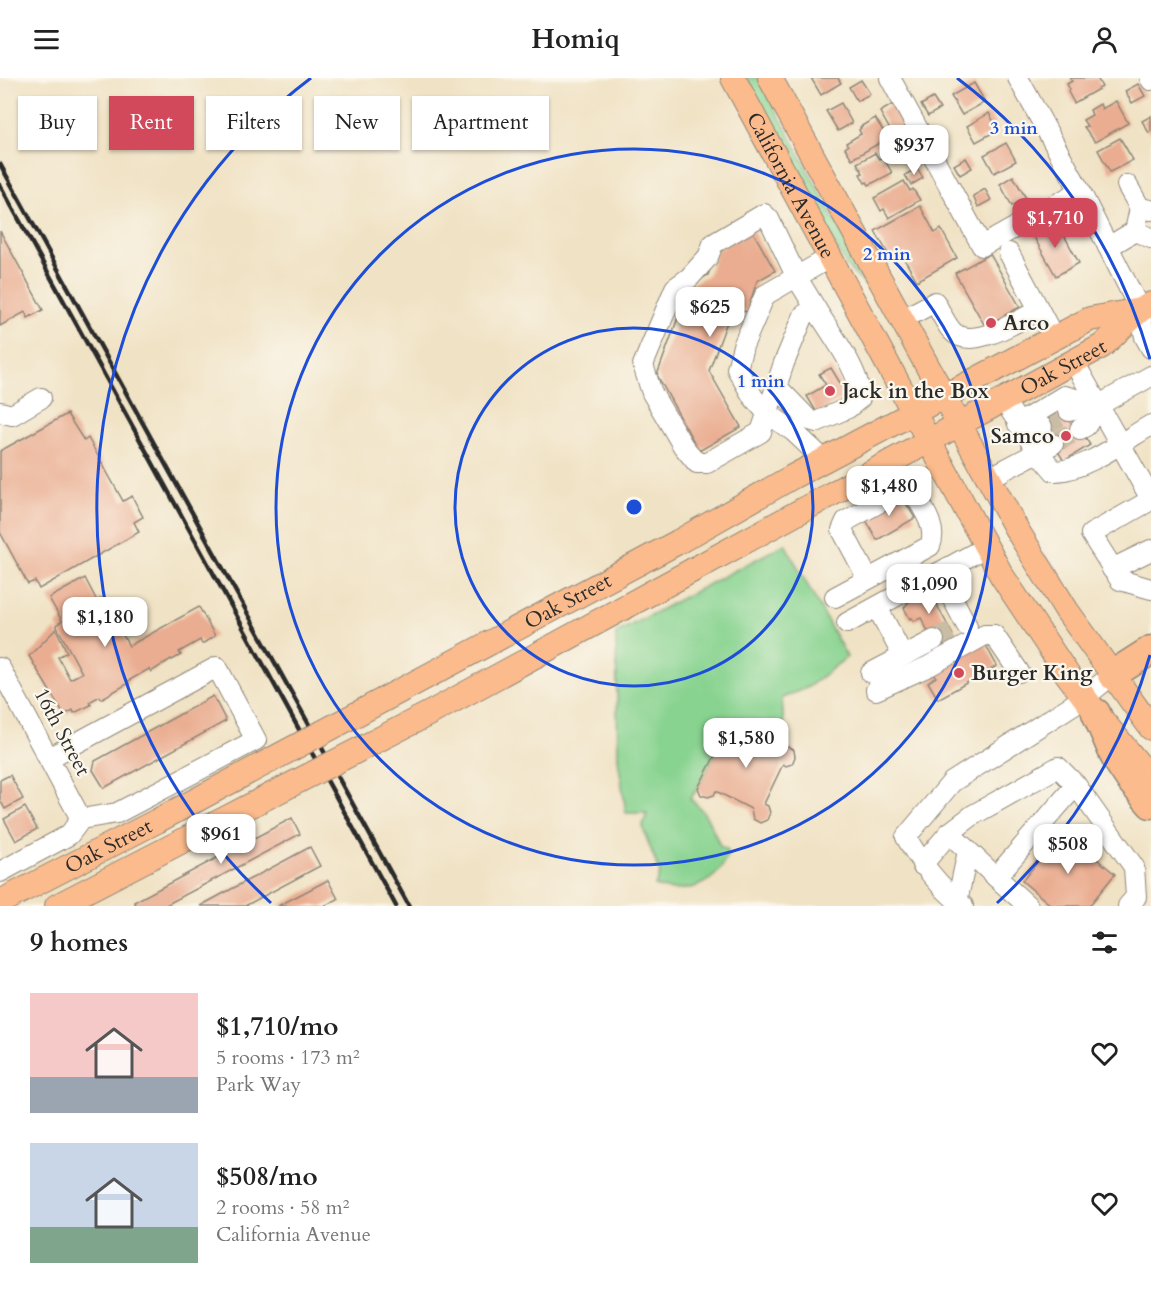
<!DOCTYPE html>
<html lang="en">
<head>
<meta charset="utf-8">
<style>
  :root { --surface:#fff; --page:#f2f2f2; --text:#222; --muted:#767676; --accent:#d1495b }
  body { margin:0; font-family:Cardo,serif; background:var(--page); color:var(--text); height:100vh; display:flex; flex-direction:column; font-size:22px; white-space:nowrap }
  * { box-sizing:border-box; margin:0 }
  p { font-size:20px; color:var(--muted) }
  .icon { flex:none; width:33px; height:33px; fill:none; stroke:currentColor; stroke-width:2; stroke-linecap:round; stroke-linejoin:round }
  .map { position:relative; height:828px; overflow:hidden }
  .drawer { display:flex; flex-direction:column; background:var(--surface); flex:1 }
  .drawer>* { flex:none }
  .hud { position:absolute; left:18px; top:18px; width:600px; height:54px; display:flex; gap:12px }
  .price { position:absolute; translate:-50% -51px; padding:0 14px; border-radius:12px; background:#fff; color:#222; font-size:20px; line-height:39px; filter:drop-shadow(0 2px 3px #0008) }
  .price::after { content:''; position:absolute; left:50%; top:36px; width:18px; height:14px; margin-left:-9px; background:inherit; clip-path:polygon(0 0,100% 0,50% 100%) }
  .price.current { background:var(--accent); color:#fff }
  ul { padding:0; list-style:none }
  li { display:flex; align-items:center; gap:18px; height:150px; padding:0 30px }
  li span { display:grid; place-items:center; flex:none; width:168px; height:120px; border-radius:0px; color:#555 }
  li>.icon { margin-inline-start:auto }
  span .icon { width:72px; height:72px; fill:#fffc; stroke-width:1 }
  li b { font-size:26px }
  h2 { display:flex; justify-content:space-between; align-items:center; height:72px; padding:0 30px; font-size:26px }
  .chip { padding:0 21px; border-radius:0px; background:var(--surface); box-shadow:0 2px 4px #0004; font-size:21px; line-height:54px }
  .chip.current { background:var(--accent); color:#fff }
  header { display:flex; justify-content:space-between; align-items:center; height:78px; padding:0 30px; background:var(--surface); font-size:27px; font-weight:800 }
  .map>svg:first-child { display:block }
</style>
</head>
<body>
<header><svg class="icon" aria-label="menu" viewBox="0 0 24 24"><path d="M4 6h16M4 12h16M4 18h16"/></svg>Homiq<svg class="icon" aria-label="person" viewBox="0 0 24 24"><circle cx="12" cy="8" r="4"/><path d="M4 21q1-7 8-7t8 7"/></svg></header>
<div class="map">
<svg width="1151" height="828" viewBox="0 0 1151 828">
  <rect width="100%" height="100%" fill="#fbf7ec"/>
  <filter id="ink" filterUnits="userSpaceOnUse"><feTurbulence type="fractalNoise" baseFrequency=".0167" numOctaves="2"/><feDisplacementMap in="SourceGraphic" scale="12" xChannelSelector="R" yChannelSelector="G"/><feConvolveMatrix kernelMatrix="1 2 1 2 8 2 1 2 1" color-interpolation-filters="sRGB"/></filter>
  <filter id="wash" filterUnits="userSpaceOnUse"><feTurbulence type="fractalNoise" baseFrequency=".008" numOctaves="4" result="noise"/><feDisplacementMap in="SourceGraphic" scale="24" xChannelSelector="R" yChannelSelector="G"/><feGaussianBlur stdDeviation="1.35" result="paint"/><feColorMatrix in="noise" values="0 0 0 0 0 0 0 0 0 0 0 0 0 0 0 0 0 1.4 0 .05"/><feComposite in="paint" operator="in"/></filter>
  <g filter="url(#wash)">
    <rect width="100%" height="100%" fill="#f0e2c4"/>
    <g fill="#88d390" stroke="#5a7f5e" stroke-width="1.5">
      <path d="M746,0H759L874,216L847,189Z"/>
      <path d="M785,466L847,579L808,609L782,620L785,667L733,643L698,710L690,721C707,733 712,750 720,768L728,772C723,805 684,819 655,808L660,795L644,753L643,747L647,735H626L618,680L616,555Z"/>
    </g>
    <g id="blocks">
      <g fill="#eaad91">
        <path d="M811,0H838L841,5L821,17Z"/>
        <path d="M1072,0H1097L1102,9L1074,25L1068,14L1069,10L1067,6L1072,3L1070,1Z"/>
        <path d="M861,2L870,16L857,23L849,9Z"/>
        <path d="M974,5L985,24L962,37L951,18Z"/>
        <path d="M1138,6L1145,18L1132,25L1125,13Z"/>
        <path d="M933,20L940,31L928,38L921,27Z"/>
        <path d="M1116,23L1128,45L1095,64L1084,49L1087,48L1083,42L1092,37L1090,32L1100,26L1102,31Z"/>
        <path d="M841,25L852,45L838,53L826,33Z"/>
        <path d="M893,26L906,49L893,57L880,34Z"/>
        <path d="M989,35L998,52L976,64L967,48Z"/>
        <path d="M1151,38V53L1149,55L1142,43Z"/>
        <path d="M875,40L888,60L852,81L845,70L848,68L846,65L861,56L859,52L861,50L860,49Z"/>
        <path d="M907,56L914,67L900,75L894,63Z"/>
        <path d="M1120,60L1133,82L1110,94L1098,72Z"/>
        <path d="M1006,65L1016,83L994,95L984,77Z"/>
        <path d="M875,75L879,81L883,79L892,95L869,107L867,104L865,105L860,96L863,95L857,85Z"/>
        <path d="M966,80L972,90L960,97L954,87Z"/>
        <path d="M917,90L923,100L911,107L905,97Z"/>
        <path d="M1013,98L1026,120L1012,128L1000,106Z"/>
        <path d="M904,103L910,113L913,111L920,122L889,140L884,131L881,133L874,120Z"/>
        <path d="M985,111L991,122L978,129L973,118Z"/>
        <path d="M920,128L935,155L941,151L957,180L917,203L900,174L890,179L875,153Z"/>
        <path d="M1048,145L1052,152L1059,148L1079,185L1056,198L1031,154Z"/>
        <path d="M752,152L775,193L757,203L747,234L744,233L728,241L709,293L741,349L699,373L657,297L690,207L708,197L717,172Z"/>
        <path d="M0,153L43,232L28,240L25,234L0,248Z"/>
        <path d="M990,176L1020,229L985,248L955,195Z"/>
        <path d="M831,290L848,318L817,335L807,318L826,307L819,296Z"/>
        <path d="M1063,323L1090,367L1064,383L1036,339Z"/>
        <path d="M67,336L84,363L88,360L123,423L132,418L143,439L134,444L139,454L39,511L35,503L28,506L0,454V373Z"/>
        <path d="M901,417L915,440L877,462L864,438Z"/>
        <path d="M85,500L97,523L102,520L129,568L199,529L215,558L202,566L200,562L179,574L181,577L172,582L171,581L151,594L149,591L128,603L129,605L101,621L100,618L89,624L91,627L74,635L73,632L64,637L29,578L56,551L67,574L58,579L70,601L82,595L56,547L62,543L49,520Z"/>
        <path d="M929,512H935L938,529L953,557L935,566L921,540L914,543L912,540L910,541L904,530L912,520Z"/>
        <path d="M983,562L997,588L938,621L928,604L936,599L931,590Z"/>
        <path d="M213,618L226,643L104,710L93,692L95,683Z"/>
        <path d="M733,643L794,672L795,679L792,686L786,688L783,686L764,726L768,728L770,735L767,742L760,745L753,741L751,731L716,713L714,717L708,719L701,717L698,710Z"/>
        <path d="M10,697L23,721L5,731L0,722V702Z"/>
        <path d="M25,729L37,751L16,763L4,741Z"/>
        <path d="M292,740L300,756L164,828H137L134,824Z"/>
        <path d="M1063,753L1115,796L1089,828H1052L1022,803Z"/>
        <path d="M310,769L320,788L245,828H200Z"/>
        <path d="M328,802L338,821L324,828H278Z"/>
      </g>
    </g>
  </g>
  <g filter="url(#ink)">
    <use href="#blocks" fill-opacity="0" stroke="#8e8678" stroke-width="1.5"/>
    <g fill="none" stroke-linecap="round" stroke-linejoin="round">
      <g stroke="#c9bda5" stroke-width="20" stroke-dasharray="20 10" stroke-linecap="butt">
        <path d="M1042,349L1069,333"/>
        <path d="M1053,366L1080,351"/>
        <path d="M934,562L951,553"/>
      </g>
      <g stroke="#8e8678" stroke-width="22">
        <g id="minor">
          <path d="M890,0L982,168L1080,113"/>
          <path d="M1018,0L1080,113L1140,232L1145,259L1151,270"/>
          <path d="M1150,0L1151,2"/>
          <path d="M1127,107L1140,130"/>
          <path d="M764,136L769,141L797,200L816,231L804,237L784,285L761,354L707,385H697L683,368L652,315L643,287L675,210L689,200L708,179L713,166Z"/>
          <path d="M1135,153L1140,130L1151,132"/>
          <path d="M1108,169L1135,153L1151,160"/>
          <path d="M1009,175L1054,260"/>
          <path d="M901,242L935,224C940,233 945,245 952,253C971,274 1019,242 1039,232"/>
          <path d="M1074,284L1151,421"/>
          <path d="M776,308L809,342L816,344L848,330L860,320C862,295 829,253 816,231"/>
          <path d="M1069,333L1099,327L1151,298"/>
          <path d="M0,334L12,337L41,320"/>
          <path d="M1018,346L1064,318L1094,326"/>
          <path d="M1080,351L1086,348L1099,327"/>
          <path d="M1027,358L1042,349"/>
          <path d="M1053,366L1038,374L1054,393C1083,394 1125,362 1151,347"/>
          <path d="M824,382L793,353L767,335L753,319L737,291L743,268L765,217L829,180"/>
          <path d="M989,400L1038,374L1004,323"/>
          <path d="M1151,422L1091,456L1120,502L1151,511"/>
          <path d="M1112,491L1151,472"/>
          <path d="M939,495L967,548"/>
          <path d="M835,519L930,468C938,450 923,431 914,415L900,413L846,443L842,452L868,501"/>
          <path d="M877,529L903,578"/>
          <path d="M847,545L986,469"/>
          <path d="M0,590L81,741"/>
          <path d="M871,595L934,562"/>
          <path d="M876,612L929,588L985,557H994L1019,594"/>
          <path d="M949,755L996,799L1076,707"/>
          <path d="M922,787L949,755L973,737L1058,689L1076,707L1134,789L1136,819L1128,828"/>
          <path d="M0,794L69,757L81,741L117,735L256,662L217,589L49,680"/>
          <path d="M996,799L1028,828"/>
          <path d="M957,824L968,773"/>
          <path d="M963,828C938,807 922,787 906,759L952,704L1085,619L1112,597"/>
        </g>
      </g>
      <g stroke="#8e8678" stroke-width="26">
        <g id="major">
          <path id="s1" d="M733,0L1002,498L1067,596L1096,635L1151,701"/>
          <path d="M770,0L1017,452L1067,533L1151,650"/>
          <path d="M678,464L792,399L1090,241L1140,232"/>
          <path id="s2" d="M693,492L1102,268L1140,232L1151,226"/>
          <path id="s3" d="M0,824L157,743"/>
          <path d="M57,828L213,747"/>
        </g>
      </g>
      <g stroke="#8e8678" stroke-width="31">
        <g id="highway">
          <path d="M1112,597L1151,572"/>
          <path d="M1096,635L1115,679L1131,703L1151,726"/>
        </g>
      </g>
      <use href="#minor" stroke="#fff" stroke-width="20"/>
      <use href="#major" stroke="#fbbb8c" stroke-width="24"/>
      <use href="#highway" stroke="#fbbb8c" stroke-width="28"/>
      <g stroke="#2b2b2b" stroke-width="4.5">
        <path d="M0,86L409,828"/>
        <path d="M0,107L396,828"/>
      </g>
      <g stroke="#8e8678" stroke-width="26" stroke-linecap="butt">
        <g id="major-bridge">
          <path id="s4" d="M157,743L678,464"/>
          <path d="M213,747L432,634L693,492"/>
        </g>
      </g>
      <use href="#major-bridge" stroke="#fbbb8c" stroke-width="24"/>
    </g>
  </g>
  <g fill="none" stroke="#1d4ed8" stroke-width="3">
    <circle cx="634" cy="429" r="179"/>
    <circle cx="634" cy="429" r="358"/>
    <path d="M1150 577A537 537 0 0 1 997 825M271 825A537 537 0 0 1 311 0M957 0A537 537 0 0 1 1150 281"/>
  </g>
  <g fill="#d1495b" stroke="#fbf7ec" stroke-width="2">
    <circle cx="991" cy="245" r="6"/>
    <circle cx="830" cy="313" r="6"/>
    <circle cx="1066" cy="358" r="6"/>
    <circle cx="959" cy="595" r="6"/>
  </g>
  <g text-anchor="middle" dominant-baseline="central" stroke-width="4.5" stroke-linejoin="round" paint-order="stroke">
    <g font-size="21" fill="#2b2b2b" stroke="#fbf7ec">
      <text stroke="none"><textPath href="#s1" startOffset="122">California Avenue</textPath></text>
      <text stroke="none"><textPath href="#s2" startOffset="422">Oak Street</textPath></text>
      <text stroke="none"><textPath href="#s4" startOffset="466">Oak Street</textPath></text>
      <text transform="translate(62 654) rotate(62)">16th Street</text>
      <text stroke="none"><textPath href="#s3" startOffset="122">Oak Street</textPath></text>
    </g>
    <g font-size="21" font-weight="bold" fill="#2b2b2b" stroke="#fbf7ec" text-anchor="start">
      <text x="1003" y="245">Arco</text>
      <text x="842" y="313">Jack in the Box</text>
      <text x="1054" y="358" text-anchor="end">Samco</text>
      <text x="971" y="595">Burger King</text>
    </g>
  </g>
  <circle cx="634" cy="429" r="9" fill="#1d4ed8" stroke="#fbf7ec" stroke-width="3"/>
  <g font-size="18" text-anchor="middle" font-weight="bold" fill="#1d4ed8" stroke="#fbf7ec" stroke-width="4.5" stroke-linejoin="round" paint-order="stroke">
    <text x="1014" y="56">3 min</text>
    <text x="887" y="182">2 min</text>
    <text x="761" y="309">1 min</text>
  </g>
</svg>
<b class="price" style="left:914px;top:98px">$937</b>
<b class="price current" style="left:1055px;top:171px">$1,710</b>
<b class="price" style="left:710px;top:260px">$625</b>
<b class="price" style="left:889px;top:439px">$1,480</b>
<b class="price" style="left:929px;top:537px">$1,090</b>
<b class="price" style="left:105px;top:570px">$1,180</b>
<b class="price" style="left:746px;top:691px">$1,580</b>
<b class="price" style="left:221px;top:787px">$961</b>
<b class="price" style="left:1068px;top:797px">$508</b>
<div class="hud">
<a class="chip">Buy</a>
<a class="chip current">Rent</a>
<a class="chip">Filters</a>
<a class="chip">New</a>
<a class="chip">Apartment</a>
</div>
</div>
<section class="drawer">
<h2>9 homes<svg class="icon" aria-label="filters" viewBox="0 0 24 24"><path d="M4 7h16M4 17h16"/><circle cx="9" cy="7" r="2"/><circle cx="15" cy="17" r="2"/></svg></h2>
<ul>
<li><span style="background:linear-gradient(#f6c9c9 70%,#9aa5b1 0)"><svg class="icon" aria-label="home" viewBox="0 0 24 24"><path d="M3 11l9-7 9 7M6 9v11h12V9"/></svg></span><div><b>$1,710/mo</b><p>5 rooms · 173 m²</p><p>Park Way</p></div><svg class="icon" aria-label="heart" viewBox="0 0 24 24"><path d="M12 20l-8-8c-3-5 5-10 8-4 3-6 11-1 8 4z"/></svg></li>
<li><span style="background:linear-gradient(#c9d6e8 70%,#7fa58c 0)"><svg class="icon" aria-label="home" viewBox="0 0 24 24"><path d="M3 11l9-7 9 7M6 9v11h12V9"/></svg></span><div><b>$508/mo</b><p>2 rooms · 58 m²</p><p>California Avenue</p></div><svg class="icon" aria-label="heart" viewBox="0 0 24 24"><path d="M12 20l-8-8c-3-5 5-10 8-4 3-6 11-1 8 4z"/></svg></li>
</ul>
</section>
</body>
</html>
